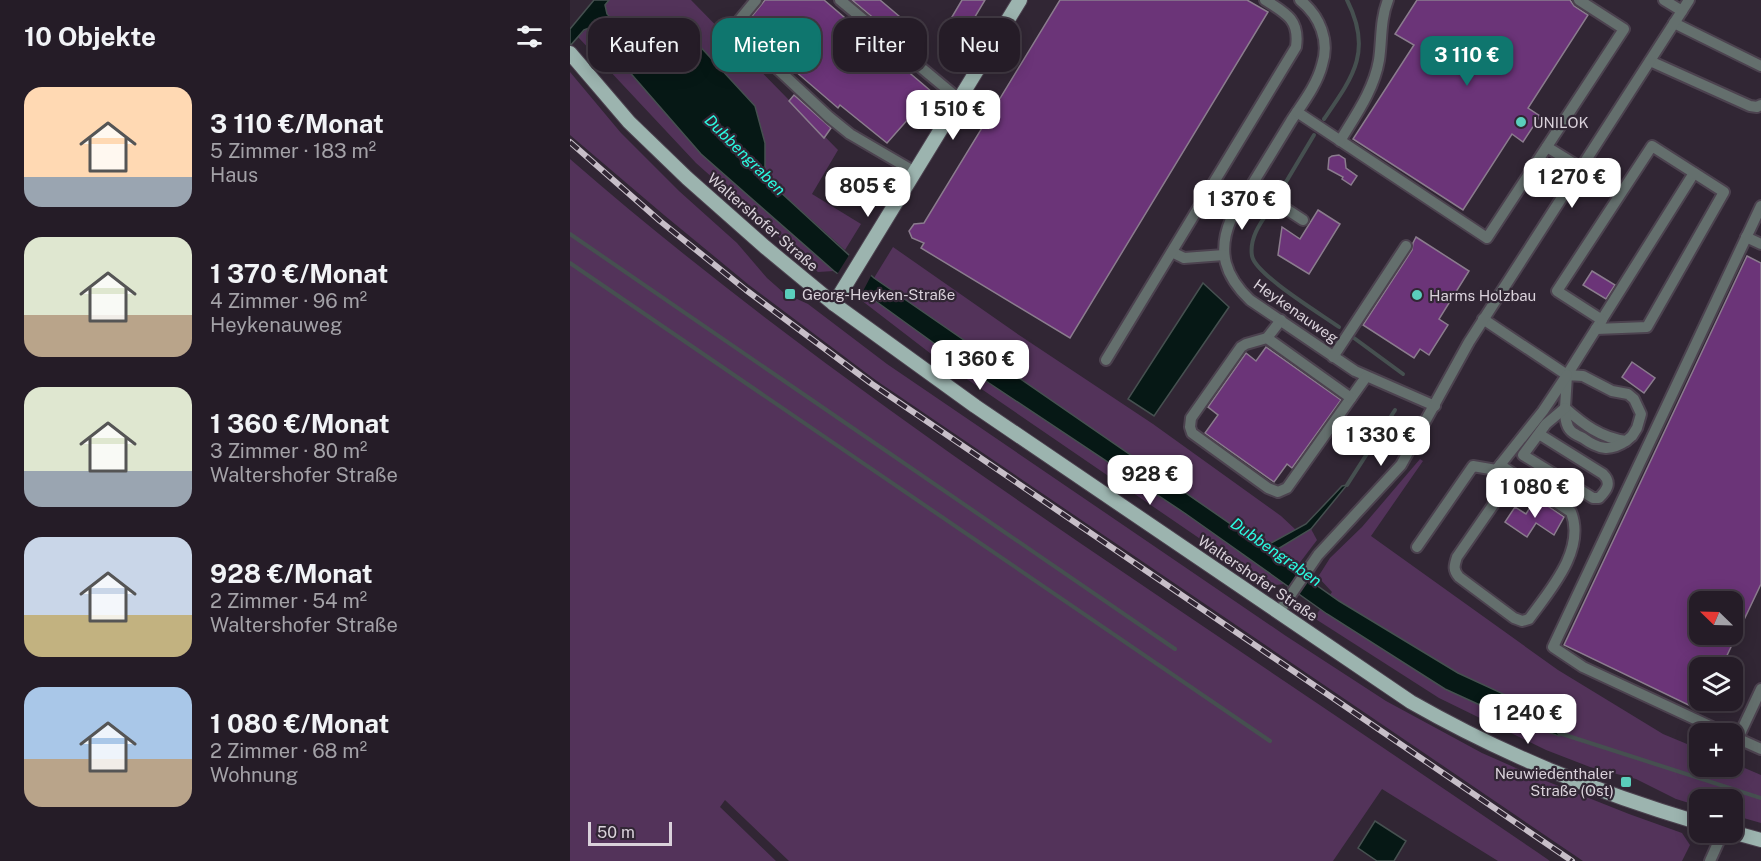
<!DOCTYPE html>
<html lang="de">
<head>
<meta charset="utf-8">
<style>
  :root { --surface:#251c27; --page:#312933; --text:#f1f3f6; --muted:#a3a1a7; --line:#423a44; --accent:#0f766e }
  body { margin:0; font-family:"Public Sans",sans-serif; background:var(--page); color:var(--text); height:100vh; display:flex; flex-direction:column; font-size:22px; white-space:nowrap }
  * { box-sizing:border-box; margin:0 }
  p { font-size:20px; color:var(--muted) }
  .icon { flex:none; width:33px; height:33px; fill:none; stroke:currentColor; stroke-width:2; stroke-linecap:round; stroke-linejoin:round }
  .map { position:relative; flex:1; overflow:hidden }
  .details { display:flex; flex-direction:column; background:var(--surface); width:570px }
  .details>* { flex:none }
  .banner { position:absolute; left:18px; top:18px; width:570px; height:54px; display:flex; gap:12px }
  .needle { width:39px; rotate:293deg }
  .controls { position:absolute; left:1119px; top:591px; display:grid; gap:12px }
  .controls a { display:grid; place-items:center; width:54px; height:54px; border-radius:12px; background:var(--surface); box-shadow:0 3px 15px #0003,0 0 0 2px var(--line); font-size:30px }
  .scale { position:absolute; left:18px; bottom:15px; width:84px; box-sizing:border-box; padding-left:6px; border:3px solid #dad2db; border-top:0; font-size:16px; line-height:21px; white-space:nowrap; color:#dad2db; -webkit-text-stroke:4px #312634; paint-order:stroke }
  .price { position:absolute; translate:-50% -51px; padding:0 14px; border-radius:12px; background:#fff; color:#222; font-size:20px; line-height:39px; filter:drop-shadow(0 2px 3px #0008) }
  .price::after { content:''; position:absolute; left:50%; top:36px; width:18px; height:14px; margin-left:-9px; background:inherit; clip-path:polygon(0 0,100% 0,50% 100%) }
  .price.current { background:var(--accent); color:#fff }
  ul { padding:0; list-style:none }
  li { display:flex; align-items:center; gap:18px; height:150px; padding:0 24px }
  li span { display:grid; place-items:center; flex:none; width:168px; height:120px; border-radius:18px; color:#555 }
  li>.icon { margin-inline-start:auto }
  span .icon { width:72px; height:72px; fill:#fffc; stroke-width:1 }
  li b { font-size:26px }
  h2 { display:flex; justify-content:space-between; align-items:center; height:72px; padding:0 24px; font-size:26px }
  .pill { padding:0 21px; border-radius:18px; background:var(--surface); box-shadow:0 3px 15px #0003,0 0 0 2px var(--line); font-size:21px; line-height:54px }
  .pill.current { background:var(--accent); color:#fff }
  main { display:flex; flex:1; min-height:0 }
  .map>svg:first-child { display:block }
</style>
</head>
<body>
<main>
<section class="details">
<h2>10 Objekte<svg class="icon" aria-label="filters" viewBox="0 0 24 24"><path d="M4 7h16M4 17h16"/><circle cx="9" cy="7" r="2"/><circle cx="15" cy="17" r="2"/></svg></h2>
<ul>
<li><span style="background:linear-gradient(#ffd9b3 75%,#9aa5b1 0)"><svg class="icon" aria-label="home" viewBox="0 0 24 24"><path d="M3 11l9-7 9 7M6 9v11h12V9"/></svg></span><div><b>3 110 €/Monat</b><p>5 Zimmer · 183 m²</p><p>Haus</p></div></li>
<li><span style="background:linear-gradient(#dfe7d0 65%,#b9a48a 0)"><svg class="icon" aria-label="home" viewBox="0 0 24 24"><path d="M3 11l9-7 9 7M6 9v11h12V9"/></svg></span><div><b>1 370 €/Monat</b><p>4 Zimmer · 96 m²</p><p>Heykenauweg</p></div></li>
<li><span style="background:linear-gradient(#dfe7d0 70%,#9aa5b1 0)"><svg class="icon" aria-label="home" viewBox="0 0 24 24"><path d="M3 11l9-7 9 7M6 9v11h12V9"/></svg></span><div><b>1 360 €/Monat</b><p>3 Zimmer · 80 m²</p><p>Waltershofer Straße</p></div></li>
<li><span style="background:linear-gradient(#c9d6e8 65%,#c2b280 0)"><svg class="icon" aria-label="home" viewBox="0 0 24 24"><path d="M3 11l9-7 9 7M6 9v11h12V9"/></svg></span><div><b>928 €/Monat</b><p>2 Zimmer · 54 m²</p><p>Waltershofer Straße</p></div></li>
<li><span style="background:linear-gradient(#a9c7e8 60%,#b9a48a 0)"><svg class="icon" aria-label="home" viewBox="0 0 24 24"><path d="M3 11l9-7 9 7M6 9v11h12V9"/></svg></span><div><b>1 080 €/Monat</b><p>2 Zimmer · 68 m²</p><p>Wohnung</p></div></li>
</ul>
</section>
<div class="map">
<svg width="1191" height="861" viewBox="0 0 1191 861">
  <rect width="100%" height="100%" fill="#312634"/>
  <g fill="#53335a">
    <path d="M39,0H121L268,150L242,194L291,224L275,250L195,178V143L185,106L125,41L105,37L63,42L36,14L35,5Z"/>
    <path d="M17,28L22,29L131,154L264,271L248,272L126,163L8,37Z"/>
    <path d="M0,72L51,133L109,191L167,243L197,278L214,293L238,304L317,364L716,636L816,701L912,753L971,779L1059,814L1112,833L1120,845L1112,861H1013L307,381L179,285L94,215L0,135Z"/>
    <path d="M0,159C162,300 336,424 513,545C669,651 825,755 980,861H928L812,789L763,861H219L155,800L150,807L206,861H0Z"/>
    <path d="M323,247L449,335L583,424L711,516L726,530L695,548L304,278Z"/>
    <path d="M295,293L419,383L616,514L714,584L699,586L369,360L291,300Z"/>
    <path d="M850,459L853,461L801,536L988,670L1093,734L1129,749L1130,766H1162L1163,763L1191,775V823L1163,815L1162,800H1130L1129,806L1106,799L1066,779L1020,767L976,750L912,719L869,698L744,618L762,592L748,577L760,558L792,527Z"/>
    <path d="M741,529L747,540L725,569L700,552Z"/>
  </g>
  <g fill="#061815" stroke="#465050" stroke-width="1.5">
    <path d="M24,0H39L35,5L37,14L63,42L105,37L125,41L185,106L195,143V178L304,278L694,547L736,524L772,486L777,485L741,529L701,553L769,601L888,673L970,711L991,731V734L989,736L947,722L875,689L757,614L616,514L419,383L264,271L131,154L22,29L19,28L14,30L0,46V29Z"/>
    <path d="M633,283L659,307L584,416L558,399Z"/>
    <path d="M805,821L836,841L824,861H807L788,848Z"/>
  </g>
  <path fill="#312634" d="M281,252L303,272L291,295L266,276Z"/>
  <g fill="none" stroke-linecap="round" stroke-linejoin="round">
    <g stroke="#465050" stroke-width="4">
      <path d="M754,119C783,77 803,51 777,0"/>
      <path d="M710,192L744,135"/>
      <path d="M700,209C691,222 679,238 682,256C686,275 751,314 769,327"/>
      <path d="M0,234L605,649"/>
      <path d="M0,263L700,741"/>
      <path d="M784,338L833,374"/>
      <path d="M777,485L825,410"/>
      <path d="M989,733L1191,798"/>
    </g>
  </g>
  <g fill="#6b3478" stroke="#8b7c8e" stroke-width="1.5" fill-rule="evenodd">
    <path d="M195,0H254L362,92L317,143L270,105L268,108L175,28L174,26Z"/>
    <path d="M282,0H310L349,33L338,47Z"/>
    <path d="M392,0H415L390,42L383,37L385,33L376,27Z"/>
    <path d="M490,0H677L698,12L500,338L351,248L354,243L342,238L339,231L344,224L354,223Z"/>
    <path d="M847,0H1000L1004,6L1018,15L958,108L970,116L953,142L942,134L893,210L783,139L844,45L825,34Z"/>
    <path d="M224,95L261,128L254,138L219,101Z"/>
    <path d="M769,155L775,159L776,168L787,176L781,185L772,179L773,177L758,169L759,158L762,156Z"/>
    <path d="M748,210L770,224L739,274L708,255L712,227L730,239Z"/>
    <path d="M846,237L899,271L869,319L878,325L859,355L850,349L844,358L793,325L842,250L843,243Z"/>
    <path d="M1177,256L1191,263V584L1151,668H1130V700H1136L1131,711L994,645ZM1130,602H1162V634H1130Z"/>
    <path d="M1022,271L1045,285L1036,299L1013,285Z"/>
    <path d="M696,347L771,400L722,468L717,464L704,482L635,433L648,415L638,407L676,353L686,361Z"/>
    <path d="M1062,362L1085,378L1074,393L1052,377Z"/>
    <path d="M966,498L994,517L984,535L966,523L957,537L935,522L945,507L956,514Z"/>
  </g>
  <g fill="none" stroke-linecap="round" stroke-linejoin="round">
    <g stroke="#4c424f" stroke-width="14">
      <g id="minor">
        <path d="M186,0L167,23L166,27L169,33L259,117L280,134L345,172"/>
        <path d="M270,0L390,100"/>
        <path d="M730,0C750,16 760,41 752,65C747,85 732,104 721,121C701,154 681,186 661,219C647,252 655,276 680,300L785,371L865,406"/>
        <path d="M1094,0L1112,11"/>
        <path d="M1104,23L1191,66"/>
        <path d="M1080,61L1180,106L1187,107L1191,105"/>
        <path d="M727,112L917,238L1054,29L1009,0"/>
        <path d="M770,141C785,116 804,90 809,60C812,40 810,20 818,0"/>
        <path d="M977,147L1011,168"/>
        <path d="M681,186L733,220"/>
        <path d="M1176,237L1191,244"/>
        <path d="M602,252L614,258L654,255"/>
        <path d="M913,319L997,375L1124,173"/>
        <path d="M711,320L697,338L676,344L671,347L621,418L620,427L622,433L698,488L708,492L717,488L796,377"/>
        <path d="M1026,329L1077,327L1154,192L1082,146L987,291L1032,320"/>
        <path d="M697,338L781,398"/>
        <path d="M763,357L836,246"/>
        <path d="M536,360L726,47C730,20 716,13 695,0"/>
        <path d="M997,375L1013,376L1042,391L1058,394L1064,399L1071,414L1067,428L1062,436L1056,441C1031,438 1013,424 995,408Z"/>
        <path d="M995,408C995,415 995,425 1001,431C1004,434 1009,436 1013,438C1028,449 1040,452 1056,441"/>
        <path d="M969,434L1033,474C1042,483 1037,490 1029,498H1023L953,455L976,424L995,408"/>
        <path d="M926,470L928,486L923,505L887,557C884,566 883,570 889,577L944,618L952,621L959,619C980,590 1016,550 1001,512L930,465"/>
        <path d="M847,547L903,466L926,470L973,411L997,375"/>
        <path d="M709,612L748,555L831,465L899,342L1119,0"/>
        <path d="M1157,734L1013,667L983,647L1191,206"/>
        <path d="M1162,736L1191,749"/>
        <path d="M1168,738L1191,689"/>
        <path d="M1140,861L1153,832"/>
      </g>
    </g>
    <g stroke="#4c424f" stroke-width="16">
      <g id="major">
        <path d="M0,53L59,122L117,178L195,247L264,304L405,406L841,702C934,755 1026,792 1130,823"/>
        <path d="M264,304L450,0"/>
        <path d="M1162,832L1191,840"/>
      </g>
    </g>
    <use href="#minor" stroke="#646f6d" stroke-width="10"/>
    <use href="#major" stroke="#9cb4af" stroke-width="14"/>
    <g stroke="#c7bec8" stroke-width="6">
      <path id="rail" d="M0,142L90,221L176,290L302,384L1002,861"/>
    </g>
    <use href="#rail" stroke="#312634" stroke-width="4" stroke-dasharray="11" stroke-linecap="butt"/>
  </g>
  <g fill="#5acebc" stroke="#312634" stroke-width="2">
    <circle cx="951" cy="122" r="6"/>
    <rect x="214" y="288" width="12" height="12" rx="3"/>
    <circle cx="847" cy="295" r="6"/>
    <rect x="1050" y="776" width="12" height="12" rx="3"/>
  </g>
  <g text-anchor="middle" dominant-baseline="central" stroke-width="4.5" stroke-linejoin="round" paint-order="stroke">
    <g font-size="15" fill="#dad2db" stroke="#312634" text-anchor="start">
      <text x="963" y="122">UNILOK</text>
      <text x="232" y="294">Georg-Heyken-Straße</text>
      <text x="859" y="295">Harms Holzbau</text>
      <text x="1044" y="773" text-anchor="end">Neuwiedenthaler<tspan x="1044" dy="17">Straße (Ost)</tspan></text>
    </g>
    <g font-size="15" fill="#dad2db" stroke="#312634">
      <text transform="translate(193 222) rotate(41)">Waltershofer Straße</text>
      <text transform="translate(726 311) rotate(35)">Heykenauweg</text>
      <text transform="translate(688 578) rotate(34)">Waltershofer Straße</text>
    </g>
    <g font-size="16" font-style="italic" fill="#2bfae1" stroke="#312634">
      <text transform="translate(175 155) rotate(45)">Dubbengraben</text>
      <text transform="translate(706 552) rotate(35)">Dubbengraben</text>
    </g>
  </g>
</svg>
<div class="controls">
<a><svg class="needle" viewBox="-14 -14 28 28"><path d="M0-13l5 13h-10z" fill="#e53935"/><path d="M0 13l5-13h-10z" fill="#a3a1a7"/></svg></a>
<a><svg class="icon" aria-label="layers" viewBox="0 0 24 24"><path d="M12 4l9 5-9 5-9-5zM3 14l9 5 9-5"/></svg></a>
<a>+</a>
<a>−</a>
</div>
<div class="scale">50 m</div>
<b class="price current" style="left:897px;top:87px">3 110 €</b>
<b class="price" style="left:383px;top:141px">1 510 €</b>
<b class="price" style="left:1002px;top:209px">1 270 €</b>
<b class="price" style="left:298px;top:218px">805 €</b>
<b class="price" style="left:672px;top:231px">1 370 €</b>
<b class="price" style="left:410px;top:391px">1 360 €</b>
<b class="price" style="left:811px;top:467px">1 330 €</b>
<b class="price" style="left:580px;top:506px">928 €</b>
<b class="price" style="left:965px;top:519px">1 080 €</b>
<b class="price" style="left:958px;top:745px">1 240 €</b>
<div class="banner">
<a class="pill">Kaufen</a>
<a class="pill current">Mieten</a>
<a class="pill">Filter</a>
<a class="pill">Neu</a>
</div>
</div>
</main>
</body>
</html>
